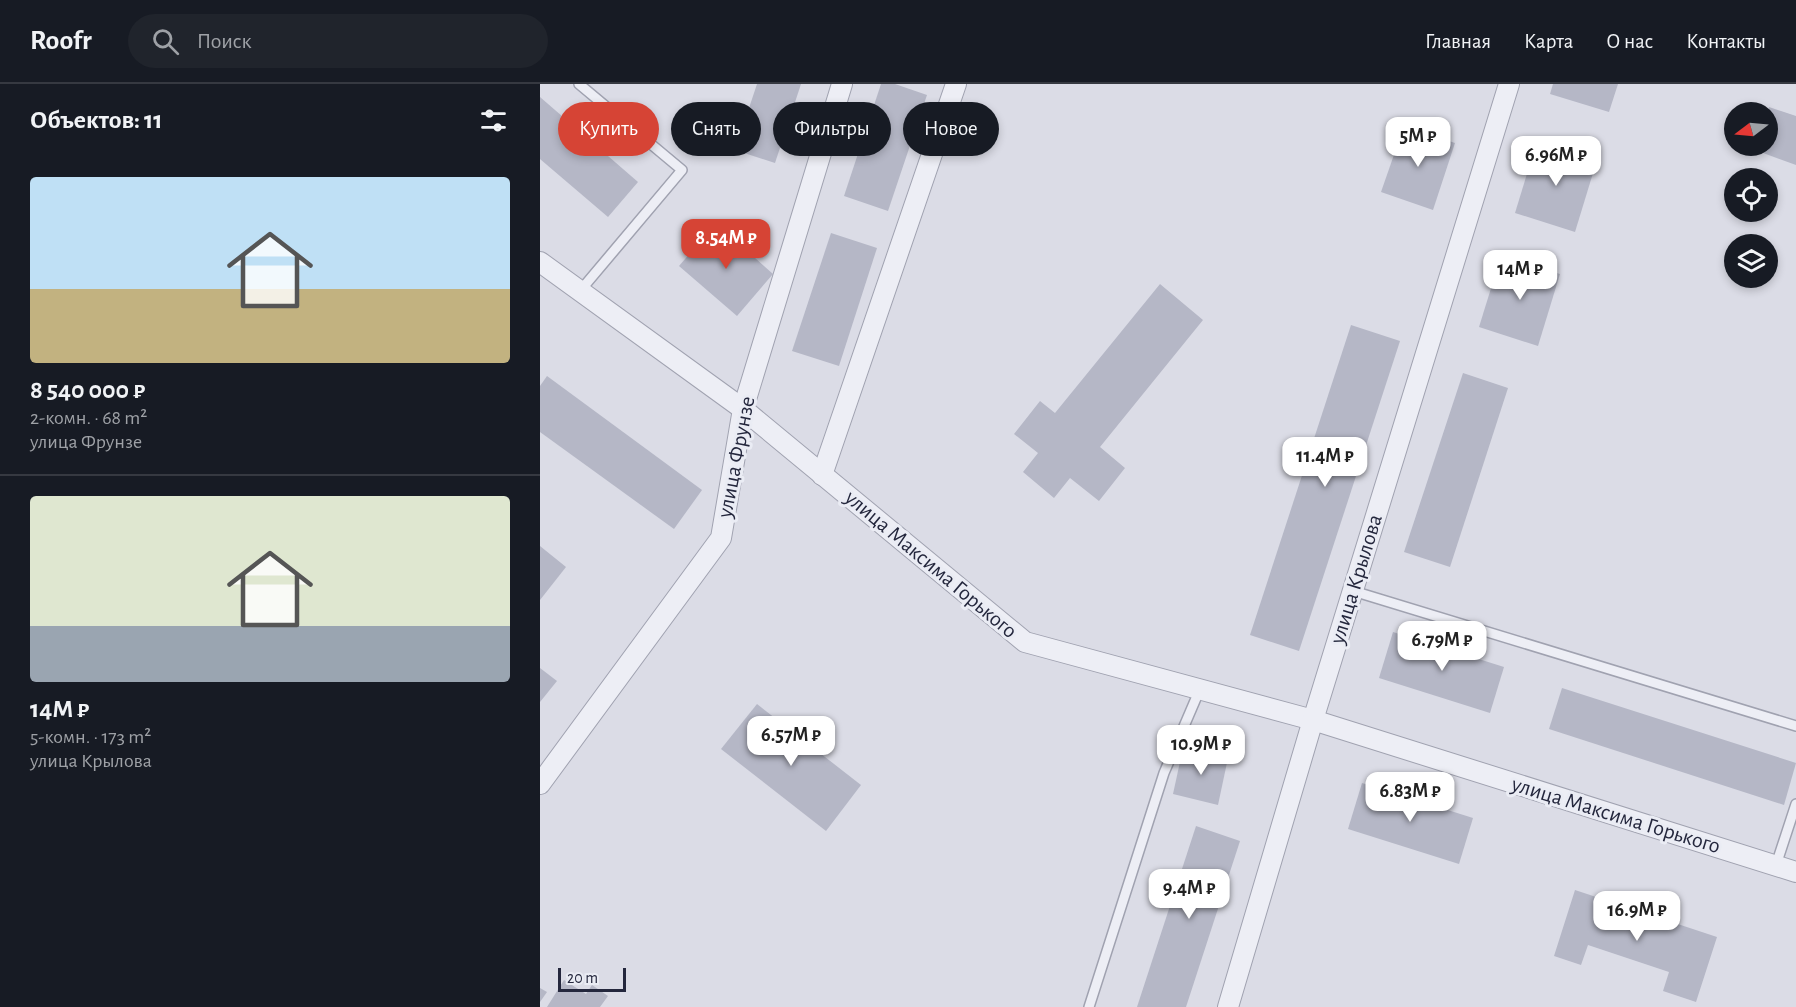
<!DOCTYPE html>
<html lang="ru">
<head>
<meta charset="utf-8">
<style>
  :root { --surface:#171b24; --page:#20242c; --text:#f1f3f6; --muted:#9ea1a6; --line:#363941; --accent:#d64435 }
  body { margin:0; font-family:"Alegreya Sans",sans-serif; background:var(--page); color:var(--text); height:100vh; display:flex; flex-direction:column; font-size:22px; white-space:nowrap }
  * { box-sizing:border-box; margin:0 }
  p { font-size:20px; color:var(--muted) }
  .icon { flex:none; width:33px; height:33px; fill:none; stroke:currentColor; stroke-width:2; stroke-linecap:round; stroke-linejoin:round }
  .map { position:relative; flex:1; overflow:hidden }
  .side { display:flex; flex-direction:column; background:var(--surface); width:540px }
  .side>* { flex:none }
  .top-card { position:absolute; left:18px; top:18px; width:570px; height:54px; display:flex; gap:12px }
  .needle { width:39px; rotate:254deg }
  .buttons { position:absolute; left:1184px; top:18px; display:grid; gap:12px }
  .buttons a { display:grid; place-items:center; width:54px; height:54px; border-radius:50%; background:var(--surface); box-shadow:0 3px 9px #0003; font-size:30px }
  .scale { position:absolute; left:18px; bottom:15px; width:68px; box-sizing:border-box; padding-left:6px; border:3px solid #24273d; border-top:0; font-size:16px; line-height:21px; white-space:nowrap; color:#24273d; -webkit-text-stroke:4px #eaecf4; paint-order:stroke }
  .price { position:absolute; translate:-50% -51px; padding:0 14px; border-radius:12px; background:#fff; color:#222; font-size:20px; line-height:39px; filter:drop-shadow(0 2px 3px #0008) }
  .price::after { content:''; position:absolute; left:50%; top:36px; width:18px; height:14px; margin-left:-9px; background:inherit; clip-path:polygon(0 0,100% 0,50% 100%) }
  .price.on { background:var(--accent); color:#fff }
  ul { padding:0; list-style:none }
  li { display:grid; align-content:center; gap:12px; height:318px; padding:0 30px }
  li+li { border-top:2px solid var(--line) }
  li span { display:grid; place-items:center; height:186px; border-radius:6px; color:#555 }
  li>.icon { margin-inline-start:auto }
  span .icon { width:108px; height:108px; fill:#fffc; stroke-width:1 }
  li b { font-size:26px }
  h2 { display:flex; justify-content:space-between; align-items:center; height:72px; padding:0 30px; font-size:26px }
  .pill { padding:0 21px; border-radius:27px; background:var(--surface); box-shadow:0 3px 9px #0003; font-size:21px; line-height:54px }
  .pill.on { background:var(--accent); color:#fff }
  header { display:flex; align-items:center; gap:36px; box-sizing:border-box; height:84px; padding:0 30px; background:var(--surface); border-bottom:2px solid var(--line) }
  header strong { font-size:28px }
  nav { display:flex; gap:33px; margin-inline-start:auto; font-size:21px }
  .search { width:420px; height:54px; background:var(--page); display:flex; align-items:center; gap:15px; box-sizing:border-box; padding:0 21px; border-radius:33px; color:var(--muted); font-size:22px }
  main { display:flex; flex:1; min-height:0 }
  .map>svg:first-child { display:block }
</style>
</head>
<body>
<header>
<strong>Roofr</strong>
<div class="search"><svg class="icon" aria-label="search" viewBox="0 0 24 24"><circle cx="10" cy="10" r="6"/><path d="M15 15l6 6"/></svg>Поиск</div>
<nav><a>Главная</a><a>Карта</a><a>О нас</a><a>Контакты</a></nav>
</header>
<main>
<section class="side">
<h2>Объектов: 11<svg class="icon" aria-label="filters" viewBox="0 0 24 24"><path d="M4 7h16M4 17h16"/><circle cx="9" cy="7" r="2"/><circle cx="15" cy="17" r="2"/></svg></h2>
<ul>
<li><span style="background:linear-gradient(#bfe0f5 60%,#c2b280 0)"><svg class="icon" aria-label="home" viewBox="0 0 24 24"><path d="M3 11l9-7 9 7M6 9v11h12V9"/></svg></span><div><b>8 540 000 ₽</b><p>2-комн. · 68 m²</p><p>улица Фрунзе</p></div></li>
<li><span style="background:linear-gradient(#dfe7d0 70%,#9aa5b1 0)"><svg class="icon" aria-label="home" viewBox="0 0 24 24"><path d="M3 11l9-7 9 7M6 9v11h12V9"/></svg></span><div><b>14M ₽</b><p>5-комн. · 173 m²</p><p>улица Крылова</p></div></li>
</ul>
</section>
<div class="map">
<svg width="1256" height="923" viewBox="0 0 1256 923">
  <rect width="100%" height="100%" fill="#dbdce6"/>
  <g fill="#b5b7c6">
    <path d="M217,0H261L235,79L195,66Z"/>
    <path d="M341,0H355L387,11L348,127L304,112Z"/>
    <path d="M1013,0H1078L1069,28L1010,10Z"/>
    <path d="M0,13L98,98L68,133L0,75Z"/>
    <path d="M1229,23L1256,32V81L1215,66L1217,62H1227V30Z"/>
    <path d="M864,42L915,59L893,126L841,108Z"/>
    <path d="M997,57L1057,76L1035,148L975,129Z"/>
    <path d="M176,139L233,190L197,232L139,182Z"/>
    <path d="M291,149L337,164L299,282L252,267Z"/>
    <path d="M961,172L1020,190L998,262L939,243Z"/>
    <path d="M620,200L663,236L560,363L585,384L559,417L530,394L514,414L483,388L498,369L474,350L500,317L515,329Z"/>
    <path d="M811,241L860,257L759,567L710,551Z"/>
    <path d="M923,289L968,304L910,483L864,468Z"/>
    <path d="M7,292L162,406L134,445L0,348V302Z"/>
    <path d="M0,462L26,483L0,516Z"/>
    <path d="M853,548L964,583L950,629L839,594Z"/>
    <path d="M0,584L17,597L0,618Z"/>
    <path d="M1022,604L1256,679L1244,721L1009,645Z"/>
    <path d="M217,620L321,701L286,747L181,665Z"/>
    <path d="M643,664L688,674L678,721L633,710Z"/>
    <path d="M822,699L933,734L919,780L808,745Z"/>
    <path d="M656,742L700,757L646,923H597Z"/>
    <path d="M1035,806L1177,853L1156,918L1123,907L1129,888L1048,861L1041,881L1014,872Z"/>
    <path d="M24,896L46,910L52,901L68,912L60,923H7Z"/>
    <path d="M0,904L7,908L0,918Z"/>
  </g>
  <g fill="none" stroke-linecap="round" stroke-linejoin="round">
    <g stroke="#a0a2b0" stroke-width="12">
      <g id="lane">
        <path d="M39,0L142,86L40,207"/>
        <path d="M813,507L1256,642"/>
        <path d="M1236,781L1256,720"/>
        <path d="M549,923L624,689L660,605"/>
      </g>
    </g>
    <g stroke="#a0a2b0" stroke-width="22">
      <g id="street">
        <path d="M0,178L203,325L485,558L773,636L1256,788"/>
        <path d="M282,391L416,0"/>
        <path d="M0,700L181,454L203,325L302,0"/>
        <path d="M688,923L773,636L969,0"/>
      </g>
    </g>
    <use href="#lane" stroke="#edeef5" stroke-width="9"/>
    <use href="#street" stroke="#edeef5" stroke-width="20"/>
  </g>
  <g text-anchor="middle" dominant-baseline="central" stroke-width="6" stroke-linejoin="round" paint-order="stroke">
    <g font-size="22" fill="#24273d" stroke="#eaecf4">
      <text transform="translate(196 373) rotate(-79)">улица Фрунзе</text>
      <text transform="translate(391 480) rotate(40)">улица Максима Горького</text>
      <text transform="translate(816 495) rotate(-73)">улица Крылова</text>
      <text transform="translate(1076 731) rotate(17)">улица Максима Горького</text>
    </g>
  </g>
</svg>
<div class="buttons">
<a><svg class="needle" viewBox="-14 -14 28 28"><path d="M0-13l5 13h-10z" fill="#e53935"/><path d="M0 13l5-13h-10z" fill="#9ea1a6"/></svg></a>
<a><svg class="icon" aria-label="locate" viewBox="0 0 24 24"><circle cx="12" cy="12" r="6"/><path d="M12 2v4M12 18v4M2 12h4M18 12h4"/></svg></a>
<a><svg class="icon" aria-label="layers" viewBox="0 0 24 24"><path d="M12 4l9 5-9 5-9-5zM3 14l9 5 9-5"/></svg></a>
</div>
<div class="scale">20 m</div>
<b class="price" style="left:878px;top:84px">5M ₽</b>
<b class="price" style="left:1016px;top:103px">6.96M ₽</b>
<b class="price on" style="left:186px;top:186px">8.54M ₽</b>
<b class="price" style="left:980px;top:217px">14M ₽</b>
<b class="price" style="left:785px;top:404px">11.4M ₽</b>
<b class="price" style="left:902px;top:588px">6.79M ₽</b>
<b class="price" style="left:251px;top:683px">6.57M ₽</b>
<b class="price" style="left:661px;top:692px">10.9M ₽</b>
<b class="price" style="left:870px;top:739px">6.83M ₽</b>
<b class="price" style="left:649px;top:836px">9.4M ₽</b>
<b class="price" style="left:1097px;top:858px">16.9M ₽</b>
<div class="top-card">
<a class="pill on">Купить</a>
<a class="pill">Снять</a>
<a class="pill">Фильтры</a>
<a class="pill">Новое</a>
</div>
</div>
</main>
</body>
</html>
